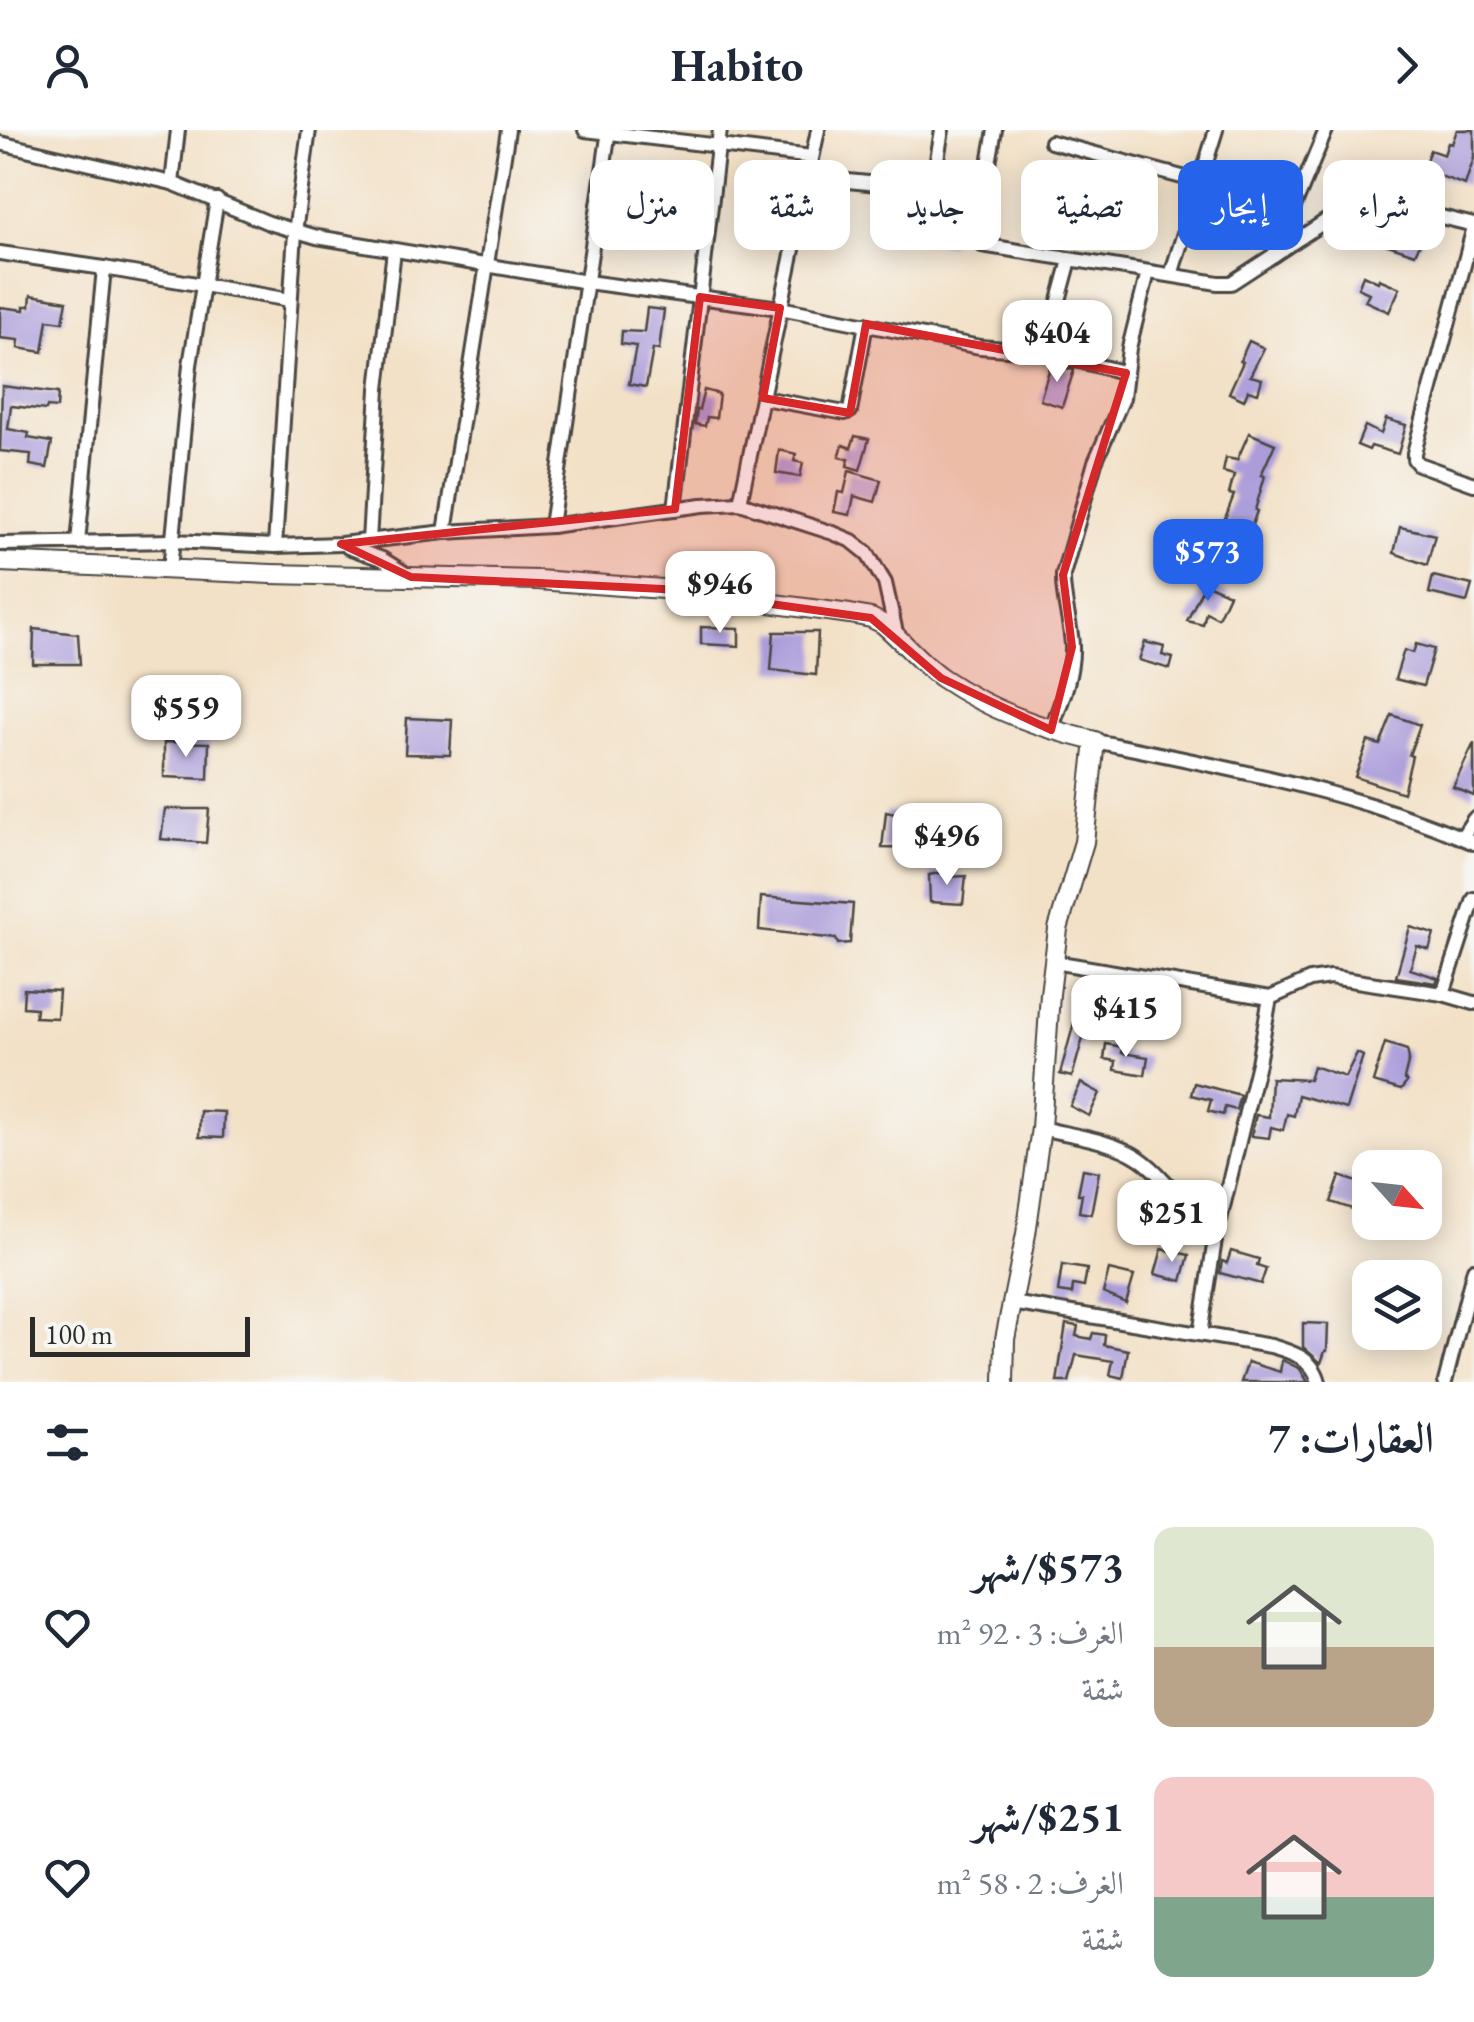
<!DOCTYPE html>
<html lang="ar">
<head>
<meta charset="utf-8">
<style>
  :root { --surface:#fff; --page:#f2f2f3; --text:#1f2937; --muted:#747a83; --accent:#2563eb }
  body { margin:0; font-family:"EB Garamond",Amiri,serif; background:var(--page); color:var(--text); direction:rtl; height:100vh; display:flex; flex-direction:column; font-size:38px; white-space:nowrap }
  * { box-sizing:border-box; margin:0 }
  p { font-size:32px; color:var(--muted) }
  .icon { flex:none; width:55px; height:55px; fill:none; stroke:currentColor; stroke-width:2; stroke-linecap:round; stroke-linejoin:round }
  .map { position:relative; height:1252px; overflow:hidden; direction:ltr }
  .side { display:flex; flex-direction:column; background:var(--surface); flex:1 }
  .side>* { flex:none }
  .banner { position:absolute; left:30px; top:30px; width:1415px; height:90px; direction:rtl; display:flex; gap:20px }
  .needle { width:65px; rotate:117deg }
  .controls { position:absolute; left:1352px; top:1020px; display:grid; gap:20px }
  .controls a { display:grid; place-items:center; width:90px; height:90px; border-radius:20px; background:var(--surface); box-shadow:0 5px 25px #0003; font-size:50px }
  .scale { position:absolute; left:30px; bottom:25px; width:220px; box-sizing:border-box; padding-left:10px; border:5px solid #2b2b2b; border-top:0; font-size:28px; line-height:35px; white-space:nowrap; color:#2b2b2b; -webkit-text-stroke:8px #f6f6f2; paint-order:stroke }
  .price { position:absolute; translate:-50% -85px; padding:0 22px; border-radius:20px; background:#fff; color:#222; font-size:32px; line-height:65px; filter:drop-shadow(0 2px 5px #0008) }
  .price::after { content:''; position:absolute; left:50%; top:60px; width:30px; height:22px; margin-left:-15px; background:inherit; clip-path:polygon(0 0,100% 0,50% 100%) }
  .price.on { background:var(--accent); color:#fff }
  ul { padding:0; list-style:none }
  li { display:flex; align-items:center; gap:30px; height:250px; padding:0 40px }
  li span { display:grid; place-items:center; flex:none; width:280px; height:200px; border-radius:20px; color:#555 }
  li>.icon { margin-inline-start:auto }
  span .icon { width:120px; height:120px; fill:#fffc; stroke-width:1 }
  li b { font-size:42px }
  h2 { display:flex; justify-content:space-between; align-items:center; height:120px; padding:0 40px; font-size:42px }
  .tag { padding:0 35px; border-radius:20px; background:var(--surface); box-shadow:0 5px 25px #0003; font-size:35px; line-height:90px }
  .tag.on { background:var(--accent); color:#fff }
  header { display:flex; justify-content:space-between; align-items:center; height:130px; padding:0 40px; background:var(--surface); font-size:45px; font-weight:700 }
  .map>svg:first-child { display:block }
</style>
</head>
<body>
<header><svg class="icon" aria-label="forward" viewBox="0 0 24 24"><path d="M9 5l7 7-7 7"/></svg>Habito<svg class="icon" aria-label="person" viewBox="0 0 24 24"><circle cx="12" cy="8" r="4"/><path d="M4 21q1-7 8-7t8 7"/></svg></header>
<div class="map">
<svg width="1474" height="1252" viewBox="0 0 1474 1252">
  <rect width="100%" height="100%" fill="#f6f6f2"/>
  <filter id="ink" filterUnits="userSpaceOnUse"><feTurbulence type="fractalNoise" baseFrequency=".01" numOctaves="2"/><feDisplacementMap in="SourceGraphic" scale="20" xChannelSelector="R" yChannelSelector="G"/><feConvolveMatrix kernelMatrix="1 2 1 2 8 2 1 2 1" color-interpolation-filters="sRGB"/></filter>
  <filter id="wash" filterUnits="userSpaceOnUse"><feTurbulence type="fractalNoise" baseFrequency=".0048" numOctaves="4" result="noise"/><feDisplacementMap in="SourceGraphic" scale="40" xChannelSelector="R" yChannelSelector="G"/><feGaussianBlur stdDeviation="2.25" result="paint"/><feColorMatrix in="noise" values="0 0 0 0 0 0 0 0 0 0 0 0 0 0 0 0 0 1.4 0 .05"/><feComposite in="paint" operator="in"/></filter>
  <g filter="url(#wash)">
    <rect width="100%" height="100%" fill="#f3e1c7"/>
    <g id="blocks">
      <g fill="#ac9dda">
        <path d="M1457,0H1474V28L1465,55L1429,42L1420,72L1394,64L1405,32L1423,38L1430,20L1444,25L1448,13L1452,14Z"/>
        <path d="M1381,86L1410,96L1412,90L1429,94L1415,124L1373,110Z"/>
        <path d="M931,89L955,91L950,115L929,112Z"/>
        <path d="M1363,145L1378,152L1379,149L1400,158L1389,182L1365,171L1369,163L1358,158Z"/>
        <path d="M31,165L67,171L63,192L48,190L43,222L18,218L19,210L0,208V177L24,180V176H30Z"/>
        <path d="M647,178L664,180L659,220L653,219L646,257L629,254L636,216L621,214L622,201L644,202Z"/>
        <path d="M1249,211L1264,218L1250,246L1262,249L1258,263L1248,260L1244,270L1229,263L1243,232L1240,231Z"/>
        <path d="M1051,234L1074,240L1062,277L1040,270Z"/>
        <path d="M2,256L58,263L57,278L47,277L46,280L11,276L8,299L29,303L28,308L52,312L47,338L30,335L31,324L0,321Z"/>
        <path d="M704,260L719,264L716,288L707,287L705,296L695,294L697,280H699Z"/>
        <path d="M1386,289L1406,295L1398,324L1371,316L1369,320L1357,315L1365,296L1381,304Z"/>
        <path d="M1249,303L1275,314L1261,345L1265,346L1255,380L1257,381L1248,406L1222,396L1234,365L1229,364L1234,345L1223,342L1226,328L1237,330Z"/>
        <path d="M855,306L869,309L860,340L847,336L849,329L839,327L843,315L851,318Z"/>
        <path d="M779,320L796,324L794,331L803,333L800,347L776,343Z"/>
        <path d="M849,341L881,350L875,372L854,366L850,385L834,382L838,362L844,363Z"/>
        <path d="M1400,397L1435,405L1427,435L1394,423Z"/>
        <path d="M1433,446L1472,455L1467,472L1429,463Z"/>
        <path d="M1205,453L1229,464L1218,488L1206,482L1203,495L1187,491Z"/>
        <path d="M701,497L739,498V516L701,514Z"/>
        <path d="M34,499L78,504L80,534H33Z"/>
        <path d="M774,502H818L816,545L771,540Z"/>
        <path d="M1145,512L1164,517L1162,525L1173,528L1170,539L1139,530Z"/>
        <path d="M1416,514L1434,519L1423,556L1395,549L1404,520L1413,523Z"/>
        <path d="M1392,585L1420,595L1409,625L1412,626L1403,663L1355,647L1368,611L1380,615Z"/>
        <path d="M407,588L452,590L450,625L405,624Z"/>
        <path d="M164,612L209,613L208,649L164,647Z"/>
        <path d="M1474,613V666L1453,657Z"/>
        <path d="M165,679H209L206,713L161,709Z"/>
        <path d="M886,682L924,690L919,719L882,718Z"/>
        <path d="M948,741L949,747L966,746L963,774L930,772L929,745Z"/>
        <path d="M761,767L853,774L850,813L838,814L836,809L759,800Z"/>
        <path d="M1410,797L1434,804L1429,820L1417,816L1410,839L1438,848L1436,853L1396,847Z"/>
        <path d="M24,859L59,861L57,888L35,887L36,878L23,877Z"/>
        <path d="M1078,878L1101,884L1098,899L1086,897L1072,947L1060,944Z"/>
        <path d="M1385,913L1407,920L1409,929L1404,949L1407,952L1401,960L1373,952Z"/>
        <path d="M1106,914L1123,917L1122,923L1148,927L1145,945L1115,940L1116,931L1104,929Z"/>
        <path d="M1357,923L1363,926L1346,979L1298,965L1294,986L1287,984L1283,1000L1271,997L1269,1008L1251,1006L1256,985L1269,987L1271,948L1309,950L1313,936L1345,947Z"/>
        <path d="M1081,953L1100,963L1089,986L1070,976Z"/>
        <path d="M1194,953L1240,965L1236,980L1225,977L1223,985L1208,981L1211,970L1191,965Z"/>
        <path d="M200,981L224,982L223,1008L199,1007Z"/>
        <path d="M1083,1039L1099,1042L1091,1084L1079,1082L1082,1064H1078Z"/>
        <path d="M1340,1046L1366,1055L1358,1081L1331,1072Z"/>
        <path d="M1162,1119L1189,1125L1182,1151L1155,1144Z"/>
        <path d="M1231,1121L1259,1129L1257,1136L1266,1139L1261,1154L1220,1143L1222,1131L1227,1133Z"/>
        <path d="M1062,1135L1087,1139L1084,1157L1073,1155L1072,1164L1058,1162Z"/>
        <path d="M1109,1140L1134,1146L1126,1173L1103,1163Z"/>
        <path d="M1303,1193L1328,1194L1327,1221H1325L1321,1233L1303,1217Z"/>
        <path d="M1066,1194L1078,1196L1076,1206L1091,1209L1093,1203L1105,1205L1104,1215L1128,1220L1123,1248L1110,1245L1113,1231L1076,1225L1069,1252H1057Z"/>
        <path d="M1282,1230L1300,1239L1308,1252H1241L1248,1232L1280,1242Z"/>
      </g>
    </g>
  </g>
  <g filter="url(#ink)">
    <use href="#blocks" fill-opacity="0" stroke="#494642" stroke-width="2.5"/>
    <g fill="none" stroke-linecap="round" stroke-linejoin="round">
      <g stroke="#494642" stroke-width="18">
        <g id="street">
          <path d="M585,0L812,27"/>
          <path d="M995,0L976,105L978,111L982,115L1218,153H1231L1341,81L1352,74L1371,70L1474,95"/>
          <path d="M1051,12L1294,77"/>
          <path d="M0,13L172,53L269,93L317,107L587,152L780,178L980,217L1045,222L1126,243"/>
          <path d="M807,47L929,59L933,53L942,0"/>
          <path d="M172,53L178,0"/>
          <path d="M1474,97L1414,323V329L1418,334L1474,354"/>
          <path d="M0,123L104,138L290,170"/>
          <path d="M1274,125L1326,0"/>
          <path d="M1171,145L1216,0"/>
          <path d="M1045,222L1070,130"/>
          <path d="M763,268L845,283L850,281L866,194"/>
          <path d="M740,373L818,0"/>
          <path d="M675,379L720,0"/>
          <path d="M551,396L609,0"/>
          <path d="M445,402L508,0"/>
          <path d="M369,411L378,259L394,120"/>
          <path d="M78,413L104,138"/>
          <path d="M0,414L174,411L275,416L341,414L445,402L551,396L702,375L740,373L833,403L852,411L867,423L885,453L897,507"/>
          <path d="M275,416L295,102L309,0"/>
          <path d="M348,417L382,429L411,447"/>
          <path d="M170,439L190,235L217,70"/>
          <path d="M1051,600C1061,573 1073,545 1072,516C1071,492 1062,469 1063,445L1095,332L1123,268L1129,218L1148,142"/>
          <path d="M1095,611C1223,637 1354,661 1474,713"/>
          <path d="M1462,707L1474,689"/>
          <path d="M1054,832L1270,868L1310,850L1330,847L1443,864L1474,873"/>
          <path d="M1443,864L1474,769"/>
          <path d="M1041,998C1073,1006 1112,1010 1139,1028C1166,1046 1191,1086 1215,1110"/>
          <path d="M1012,1173L1271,1216C1292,1222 1313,1228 1319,1252"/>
          <path d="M1200,1204L1215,1110L1258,933L1270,868"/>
          <path d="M1445,1252L1474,1139"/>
        </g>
      </g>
      <g stroke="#494642" stroke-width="22">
        <path id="secondary" d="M0,432L271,444L538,450L663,459L850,484L871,488L883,494C903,511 920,533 942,548C989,580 1041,598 1095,611L1084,712L1058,799L1050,864L1041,998L1026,1104L1005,1209L1004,1252"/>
      </g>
      <use href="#street" stroke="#fff" stroke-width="12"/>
      <use href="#secondary" stroke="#fff" stroke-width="18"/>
    </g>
  </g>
  <path fill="#d62828" fill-opacity="0.2" stroke="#d62828" stroke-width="8" stroke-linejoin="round" d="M700,167L780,178L763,268L850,283L866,194L1126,243L1063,445L1072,517L1051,600L941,548L871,488L663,459L411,447L341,414L675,379Z"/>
</svg>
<div class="controls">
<a><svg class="needle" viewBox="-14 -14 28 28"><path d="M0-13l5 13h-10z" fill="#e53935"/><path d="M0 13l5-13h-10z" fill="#747a83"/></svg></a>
<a><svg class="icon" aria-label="layers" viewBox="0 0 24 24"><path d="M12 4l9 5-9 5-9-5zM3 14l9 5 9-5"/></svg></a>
</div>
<div class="scale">100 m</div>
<b class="price" style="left:1057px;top:255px">$404</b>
<b class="price on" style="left:1208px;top:474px">$573</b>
<b class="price" style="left:720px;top:506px">$946</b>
<b class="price" style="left:186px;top:630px">$559</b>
<b class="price" style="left:947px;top:758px">$496</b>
<b class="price" style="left:1126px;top:930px">$415</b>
<b class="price" style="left:1172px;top:1135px">$251</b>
<div class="banner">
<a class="tag">شراء</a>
<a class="tag on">إيجار</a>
<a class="tag">تصفية</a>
<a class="tag">جديد</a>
<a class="tag">شقة</a>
<a class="tag">منزل</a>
</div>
</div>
<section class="side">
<h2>العقارات: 7<svg class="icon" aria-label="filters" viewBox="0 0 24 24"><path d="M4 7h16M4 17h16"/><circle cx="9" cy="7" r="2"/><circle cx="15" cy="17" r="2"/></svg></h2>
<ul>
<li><span style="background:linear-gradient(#dfe7d0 60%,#b9a48a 0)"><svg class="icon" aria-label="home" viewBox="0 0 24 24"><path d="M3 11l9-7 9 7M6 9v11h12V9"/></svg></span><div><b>$573/شهر</b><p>الغرف: 3 · 92 m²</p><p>شقة</p></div><svg class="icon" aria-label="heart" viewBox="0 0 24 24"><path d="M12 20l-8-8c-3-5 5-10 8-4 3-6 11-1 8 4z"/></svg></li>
<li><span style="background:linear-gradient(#f6c9c9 60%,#7fa58c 0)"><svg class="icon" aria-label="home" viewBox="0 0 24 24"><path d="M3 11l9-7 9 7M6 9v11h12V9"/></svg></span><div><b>$251/شهر</b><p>الغرف: 2 · 58 m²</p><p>شقة</p></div><svg class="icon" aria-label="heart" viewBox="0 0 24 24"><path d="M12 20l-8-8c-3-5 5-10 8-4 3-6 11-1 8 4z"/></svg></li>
</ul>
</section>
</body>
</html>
